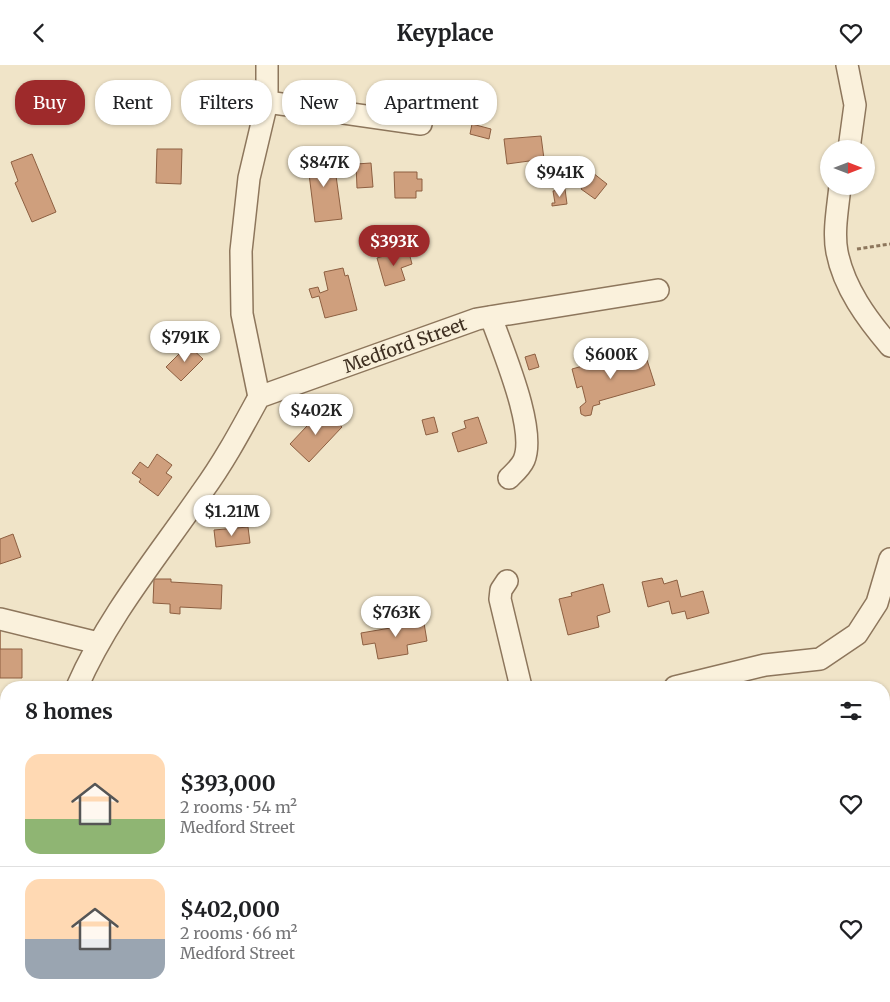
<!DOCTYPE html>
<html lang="en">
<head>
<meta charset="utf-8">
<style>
  :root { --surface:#fff; --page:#f6f6f6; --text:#202124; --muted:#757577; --line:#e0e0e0; --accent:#9e2a2b }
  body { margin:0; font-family:Merriweather,serif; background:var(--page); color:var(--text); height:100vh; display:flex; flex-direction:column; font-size:19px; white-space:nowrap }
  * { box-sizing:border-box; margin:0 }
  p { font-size:16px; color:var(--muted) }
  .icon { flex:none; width:28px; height:28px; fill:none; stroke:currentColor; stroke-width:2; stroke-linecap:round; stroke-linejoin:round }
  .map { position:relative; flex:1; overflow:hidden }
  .sheet { position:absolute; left:0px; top:616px; width:890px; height:321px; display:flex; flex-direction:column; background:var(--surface); border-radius:20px 20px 0 0; box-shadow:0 1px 4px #0004 }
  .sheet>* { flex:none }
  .hud { position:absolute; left:15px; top:15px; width:500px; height:45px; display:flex; gap:10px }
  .needle { width:32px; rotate:90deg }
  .tools { position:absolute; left:820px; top:75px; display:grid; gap:10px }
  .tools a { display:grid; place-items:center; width:55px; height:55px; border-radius:50%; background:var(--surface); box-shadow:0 1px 4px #0004; font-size:25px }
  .price { position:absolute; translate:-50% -42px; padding:0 11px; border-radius:18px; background:#fff; color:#222; font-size:16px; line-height:32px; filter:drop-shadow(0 1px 2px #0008) }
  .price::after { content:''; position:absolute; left:50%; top:30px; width:15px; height:11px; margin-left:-8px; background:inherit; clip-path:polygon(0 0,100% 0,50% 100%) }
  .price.on { background:var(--accent); color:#fff }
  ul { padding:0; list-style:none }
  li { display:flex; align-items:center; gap:15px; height:125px; padding:0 25px }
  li+li { border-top:1px solid var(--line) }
  li span { display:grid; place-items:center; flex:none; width:140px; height:100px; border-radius:15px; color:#555 }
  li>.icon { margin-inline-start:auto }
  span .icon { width:60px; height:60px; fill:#fffc; stroke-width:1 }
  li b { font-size:21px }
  h2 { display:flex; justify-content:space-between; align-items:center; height:60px; padding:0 25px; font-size:21px }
  .pill { padding:0 18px; border-radius:20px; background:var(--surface); box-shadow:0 1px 4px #0004; font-size:18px; line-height:45px }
  .pill.on { background:var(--accent); color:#fff }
  header { display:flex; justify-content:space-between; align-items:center; height:65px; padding:0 25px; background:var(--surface); font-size:22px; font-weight:700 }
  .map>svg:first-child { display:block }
</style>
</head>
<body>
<header><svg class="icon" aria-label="back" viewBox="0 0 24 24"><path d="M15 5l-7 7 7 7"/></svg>Keyplace<svg class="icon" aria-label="heart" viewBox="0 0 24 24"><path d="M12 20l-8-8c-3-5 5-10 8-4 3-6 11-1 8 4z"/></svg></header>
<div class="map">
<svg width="890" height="937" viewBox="0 0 890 937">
  <rect width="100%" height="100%" fill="#f0e4c8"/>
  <g fill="#c9cf9b">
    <path d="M884,864L890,865V937H430L428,931H884Z"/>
    <path d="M132,931H196L184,937H132Z"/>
  </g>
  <g fill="#cf9f7d" stroke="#8d5f41">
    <path d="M472,59L491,64L489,74L470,69Z"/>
    <path d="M541,71L544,94L507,99L504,74Z"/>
    <path d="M157,84H182L181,119L156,118Z"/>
    <path d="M32,89L56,147L32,157L15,118L18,116L11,97Z"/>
    <path d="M333,89L342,154L315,157L307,93Z"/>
    <path d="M371,98L373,122L357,123L356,99Z"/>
    <path d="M394,107H417V114H422V126H416V133H395Z"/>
    <path d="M593,108L607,119L595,134L581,124Z"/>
    <path d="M565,124L567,139L552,141V138H555L553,126Z"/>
    <path d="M408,184L412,199L401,203L405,215L385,221L377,193Z"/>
    <path d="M343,203L345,211L348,210L357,245L325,253L319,231L312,233L309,224L318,222L320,228L328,225L324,207Z"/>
    <path d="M188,280L203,294L181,316L166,302Z"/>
    <path d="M535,289L539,302L529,305L525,292Z"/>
    <path d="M622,290L625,301L647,295L655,320L599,336L600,339L593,341L591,350L585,351L581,349L580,342L586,337L582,321L577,323L572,304Z"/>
    <path d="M323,344L342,362L309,397L290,379Z"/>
    <path d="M434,352L438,367L426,370L422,355Z"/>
    <path d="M478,352L487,378L458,387L452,368L466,363L464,356Z"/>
    <path d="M157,389L172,400L166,408L172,412L158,431L139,417L141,414L132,408L140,397L148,403Z"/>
    <path d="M248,462L250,478L216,482L214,465Z"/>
    <path d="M13,469L21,492L0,499V474Z"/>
    <path d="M662,513L664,519L677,515L681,532L703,526L709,548L687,554L685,546L672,549L669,536L648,542L642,517Z"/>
    <path d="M154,514H171V517L222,520L221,544L180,542V549L170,548V539L153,538Z"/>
    <path d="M603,519L610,547L597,551L599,562L568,570L559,534L572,531L571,528Z"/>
    <path d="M423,552L427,576L407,580L408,589L378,594L375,578L363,580L361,568L402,561L401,556Z"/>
    <path d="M0,563V584H22V613H0Z"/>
    <path d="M0,832L6,833V878L0,898Z"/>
  </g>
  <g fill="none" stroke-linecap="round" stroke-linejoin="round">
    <g stroke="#8d765c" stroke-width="24">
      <g id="minor">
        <path d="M847,0L855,40L849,84"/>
        <path d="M267,37L421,59"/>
        <path d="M840,121C838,142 833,167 837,187C844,223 867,254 890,281"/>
        <path d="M491,252C502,284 537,364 524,395C521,402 514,408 509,413"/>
        <path d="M259,332L242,249L241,186L249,113L267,37V0"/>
        <path d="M507,516L501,525L500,534L521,622"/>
        <path d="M0,554L98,578"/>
        <path d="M77,622C108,551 158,491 202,427C224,397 241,365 259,332L477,254L658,225"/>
        <path d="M675,622L765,600L820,594L857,569L877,538L890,494"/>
      </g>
    </g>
    <g stroke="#5b4430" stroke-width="30">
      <g id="major">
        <path d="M0,706L6,707"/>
        <path d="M410,931L413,937"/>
      </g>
    </g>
    <g stroke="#8d765c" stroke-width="3" stroke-dasharray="4 2.5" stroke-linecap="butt">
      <path d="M857,184L890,179"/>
      <path d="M0,758L6,759"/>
      <path d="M884,844L890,845"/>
    </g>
    <use href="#minor" stroke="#faf1dc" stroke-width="21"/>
    <use href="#major" stroke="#f3d9a0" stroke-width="28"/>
  </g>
  <g text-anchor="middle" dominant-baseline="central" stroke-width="4.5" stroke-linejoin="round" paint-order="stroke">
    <g font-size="18" fill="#3d2e20" stroke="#f7eed8">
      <text transform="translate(405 280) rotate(-20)">Medford Street</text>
    </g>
  </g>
</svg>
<div class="tools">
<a><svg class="needle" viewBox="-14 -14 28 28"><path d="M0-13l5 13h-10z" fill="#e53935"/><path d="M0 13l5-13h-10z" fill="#757577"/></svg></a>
</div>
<b class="price" style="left:324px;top:123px">$847K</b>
<b class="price" style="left:560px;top:133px">$941K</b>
<b class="price on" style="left:394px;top:202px">$393K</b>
<b class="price" style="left:185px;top:298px">$791K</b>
<b class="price" style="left:611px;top:315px">$600K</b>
<b class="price" style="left:316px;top:371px">$402K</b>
<b class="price" style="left:232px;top:472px">$1.21M</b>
<b class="price" style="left:396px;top:573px">$763K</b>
<div class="hud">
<a class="pill on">Buy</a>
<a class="pill">Rent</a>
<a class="pill">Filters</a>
<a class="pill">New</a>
<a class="pill">Apartment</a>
</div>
<section class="sheet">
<h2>8 homes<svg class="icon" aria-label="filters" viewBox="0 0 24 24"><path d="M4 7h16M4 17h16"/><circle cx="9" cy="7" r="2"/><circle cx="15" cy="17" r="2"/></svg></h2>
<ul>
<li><span style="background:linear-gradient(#ffd9b3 65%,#8fb573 0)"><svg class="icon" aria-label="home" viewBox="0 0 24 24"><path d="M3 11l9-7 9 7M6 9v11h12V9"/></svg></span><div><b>$393,000</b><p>2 rooms · 54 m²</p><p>Medford Street</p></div><svg class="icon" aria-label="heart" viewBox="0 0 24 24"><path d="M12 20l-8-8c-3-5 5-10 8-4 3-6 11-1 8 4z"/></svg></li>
<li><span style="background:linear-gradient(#ffd9b3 60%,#9aa5b1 0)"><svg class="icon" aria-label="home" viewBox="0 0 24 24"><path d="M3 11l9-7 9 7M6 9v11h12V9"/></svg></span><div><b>$402,000</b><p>2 rooms · 66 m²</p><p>Medford Street</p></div><svg class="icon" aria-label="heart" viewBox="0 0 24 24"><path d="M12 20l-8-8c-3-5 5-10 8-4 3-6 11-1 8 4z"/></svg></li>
</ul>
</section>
</div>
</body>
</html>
